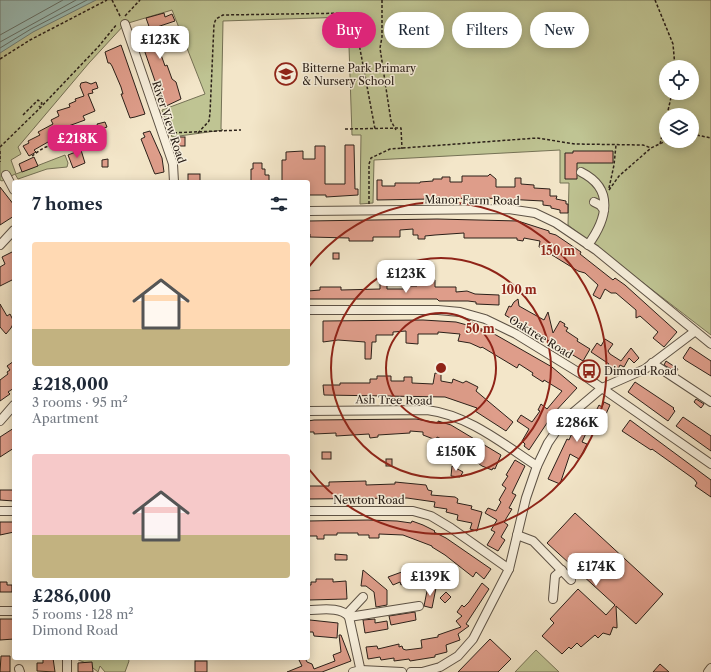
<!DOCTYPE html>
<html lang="en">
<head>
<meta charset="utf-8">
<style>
  :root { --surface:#fff; --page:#f2f2f3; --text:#1f2937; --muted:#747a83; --accent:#db2777 }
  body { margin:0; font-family:"Libre Caslon Text",serif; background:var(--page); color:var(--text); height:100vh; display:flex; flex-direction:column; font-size:15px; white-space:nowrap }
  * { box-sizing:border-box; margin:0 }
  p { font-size:13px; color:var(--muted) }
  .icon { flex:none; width:22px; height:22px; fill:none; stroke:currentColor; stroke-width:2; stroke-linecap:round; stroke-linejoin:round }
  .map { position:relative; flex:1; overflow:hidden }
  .sheet { position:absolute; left:12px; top:180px; width:298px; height:480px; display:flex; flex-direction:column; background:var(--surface); border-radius:4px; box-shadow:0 2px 10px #0003 }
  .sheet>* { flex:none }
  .guide { position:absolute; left:322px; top:12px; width:329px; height:36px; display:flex; gap:8px }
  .buttons { position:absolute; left:659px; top:60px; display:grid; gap:8px }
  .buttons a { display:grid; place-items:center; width:40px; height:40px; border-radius:50%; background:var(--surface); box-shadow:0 2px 10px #0003; font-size:20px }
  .price { position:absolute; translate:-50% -34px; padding:0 9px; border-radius:8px; background:#fff; color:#222; font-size:13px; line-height:26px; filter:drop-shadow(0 1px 2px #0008) }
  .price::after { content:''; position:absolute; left:50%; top:24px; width:12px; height:9px; margin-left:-6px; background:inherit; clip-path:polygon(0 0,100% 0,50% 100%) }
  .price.on { background:var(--accent); color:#fff }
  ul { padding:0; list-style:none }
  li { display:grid; align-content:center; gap:8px; height:212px; padding:0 20px }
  li span { display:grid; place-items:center; height:124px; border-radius:4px; color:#555 }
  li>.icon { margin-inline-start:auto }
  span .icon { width:72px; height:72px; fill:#fffc; stroke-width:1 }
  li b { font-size:17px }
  h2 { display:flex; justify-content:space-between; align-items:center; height:48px; padding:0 20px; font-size:17px }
  .tag { padding:0 14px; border-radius:18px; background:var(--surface); box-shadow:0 2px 10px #0003; font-size:14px; line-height:36px }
  .tag.on { background:var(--accent); color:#fff }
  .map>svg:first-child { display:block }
</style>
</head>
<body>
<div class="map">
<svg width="711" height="672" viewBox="0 0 711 672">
  <rect width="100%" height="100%" fill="#f3e6c9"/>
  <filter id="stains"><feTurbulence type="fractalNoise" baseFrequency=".005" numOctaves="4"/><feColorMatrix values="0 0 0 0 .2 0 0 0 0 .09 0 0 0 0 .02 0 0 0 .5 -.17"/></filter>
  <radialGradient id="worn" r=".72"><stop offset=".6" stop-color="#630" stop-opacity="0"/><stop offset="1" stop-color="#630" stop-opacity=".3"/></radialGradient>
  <g fill="#bfc493" stroke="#757256" fill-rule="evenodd">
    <path d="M0,0H711V335L568,225L569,183H560V150L374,160L373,203L360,204L361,135H352L348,17L223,21L221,129L223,130L172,137L162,110L205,94L172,10L125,24L89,63L18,147L21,154L11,160L16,174L65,155L68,163L67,167L47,169L18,179L15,174L2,181L0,180ZM666,67H692V93H666ZM666,115H692V141H666Z"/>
    <path d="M536,650L559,672H515Z"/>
    <path d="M74,658H128L129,661L125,672H105L100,666L98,672L88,664Z"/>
  </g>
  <path fill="#9bbfb9" stroke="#6e7f79" d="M0,0H96L33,32L0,53Z"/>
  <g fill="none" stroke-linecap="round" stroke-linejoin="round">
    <g stroke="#637069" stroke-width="1">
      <path d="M0,35L63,0"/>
      <path d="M0,42L76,0"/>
      <path d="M0,48L31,29L87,0"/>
    </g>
  </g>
  <g fill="#de9d8a" stroke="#2b2019">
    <path d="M164,13L165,17L172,14L175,21L157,27L162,47L159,49L165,66L167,65L172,79L176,82L181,99L164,107L139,35L151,32L146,18Z"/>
    <path d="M121,45L145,114L135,117L130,118L121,94H123L121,87L112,66L110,63H108L105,52Z"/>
    <path d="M86,82L91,84L96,82L98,88L92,90L93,93L88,94L95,111L83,116L85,120L63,128L67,135L49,145L48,142L34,150L36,152L29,156L23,146L29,143L28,141L40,135L38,132L53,124L51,120L59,116L57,111L70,107L69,104L76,101L75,99L84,96L80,86L81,83Z"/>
    <path d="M105,122L107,127L99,130L97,124Z"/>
    <path d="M150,131L162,158L164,172L155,174L154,172L141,139L145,137L143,133Z"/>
    <rect x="176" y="137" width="9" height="9"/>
    <path d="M345,145H354L355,189H358V195L326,197V195H308V182H282V160H286V152L303,151V159H315V146H325V184H345Z"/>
    <path d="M81,150L85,163L73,168L68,155Z"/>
    <path d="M573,151H613V163H577V179H565V153H573Z"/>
    <path d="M34,157L38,166L22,172L19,164Z"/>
    <path d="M108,159V167H102V160Z"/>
    <path d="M253,163H262V169H265V175H269V182H251V169H253Z"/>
    <rect x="188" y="174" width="12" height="8"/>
    <path d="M490,174L496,179V187H515V178H521V184L534,185V188L550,189V196H557L556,199L566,201V204H568V213H560V210L551,208V206L543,205V201L484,198L377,200V180H382V186H395V183H420V182L433,181V179H442V177H450V182H462V176H488Z"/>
    <path d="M0,187L14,205V216L0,225Z"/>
    <path d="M437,219L518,221L549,231V233L556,235L581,252L580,254L613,280L615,278L625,285L677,332L664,347L653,338L658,332L640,316L636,318V310L616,293H611L605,289L600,299L593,295L598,285L585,273L578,271L552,255L553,253L545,251L546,248L539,247L540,241L524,238L523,241L517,240V238H464V233L435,235L425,236V239H418V235H413V229L400,230V237H373V241H349V238L310,237V234H308V221Z"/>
    <path d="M14,251V279L0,286V267L5,264L2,257Z"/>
    <rect x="333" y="253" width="6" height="6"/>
    <path d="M417,280H435V287H456V292L467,291L475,294L499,295V305L476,304V302L468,301H439L437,299H308V291L320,290V287H341V290L380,289V281H387V289H405V286H417Z"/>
    <path d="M518,299L519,306L544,320L548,312L553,333L560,321L565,324L564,326L568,328L566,331L578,339L577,341L590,349L583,361L505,315L509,306L511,307L514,302Z"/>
    <path d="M0,304L7,316L10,314L14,322L11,328L6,334L0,327Z"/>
    <path d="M423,320L456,322L489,331L552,367L577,388L553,414L529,450L524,446L525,444L522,441L529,429L517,421L521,415L532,422L540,411L538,410L541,404L547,409L562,391L544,380L543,382L532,375L533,373L519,364L517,368L482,347L481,348L470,343L458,341L460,334L438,332V334H418V344L406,343V331L393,332V335H376V342H372L371,359H365V342L338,340L323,342V321Z"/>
    <path d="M605,339L613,344L608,351L610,354L621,361L631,348L639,358L634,363L629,358L624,367L620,365L616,373L607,367L609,364L591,352L597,343L601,346Z"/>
    <path d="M690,347L711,361V376L685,360L683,358Z"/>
    <path d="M14,361V388L8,392L10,394L0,401V380L8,374L7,372L10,370L7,366Z"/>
    <path d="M666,361L678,369L676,372L664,365Z"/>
    <path d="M435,373L441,374V381L452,383L453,379L463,383L466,381L478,387L476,391L513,422L506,431L475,411L477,408L445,397L324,395L323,385H340V383H370V379H377V376H391V381H404V377H412V383L433,384Z"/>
    <path d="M635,382L674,408L673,409L675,411L668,421L628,392Z"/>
    <path d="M696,399L704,404L701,408L694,402Z"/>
    <path d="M604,402L610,405L602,423L596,421L593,429L589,427L582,442L587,444L581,456L579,459L570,454L560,484L548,479L567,439L569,440L573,431L576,432L580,424L583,426L592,411L595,413L599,405L602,407Z"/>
    <path d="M683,417L711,436V451L676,426Z"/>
    <path d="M416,419L438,423V421L451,425L501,455L495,469L493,468L492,470L482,466L475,461L477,458L458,450L460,448L437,437L436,440L423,435V432L410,431V433L378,435V437L370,438L369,434L336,436V433L314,434V432H308V421L314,420Z"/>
    <path d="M630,420L711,480V497L695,486L697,483L694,479L652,449L651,450L622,431Z"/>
    <path d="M14,428V448L0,457V437Z"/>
    <rect x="322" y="452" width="9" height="7"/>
    <rect x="386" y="459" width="6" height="7"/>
    <path d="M515,460L525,466L512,493L516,495L509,508L512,509L504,522L508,525L501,537L505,540L498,551L487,545L495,532L491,530L497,520L485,513L488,508L496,511L501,502L499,500L506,488L502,485L508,476L506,475Z"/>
    <path d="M452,466L463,472L460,477L451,476Z"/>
    <path d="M366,481V485L395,484V482L426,485L428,490L432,491L431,495L455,497L458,499L457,503L472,506L471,509L482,512L477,531L470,529L472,523L457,520L458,515L446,512L447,509L434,507L435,502L407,498L308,499V486H329V482Z"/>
    <path d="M0,490H14V501L0,500Z"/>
    <path d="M575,513L663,594L636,624L616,606L617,625V628L613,627L610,635L603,633L598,638L595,635L581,647L577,643L571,649L569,647L562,654L542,636L554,623L550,619L578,589L606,615L615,605L547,543Z"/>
    <path d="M368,520L397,521L411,523L412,521L423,525L435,531L434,532L446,538L491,569L484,579L476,572L473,577L445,555L432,547V546L403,535L379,534V538H369V535H358V533H337V535H324V539H317V536H308V521Z"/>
    <path d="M0,522H14V532L0,535Z"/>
    <path d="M335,554L347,555V560H335Z"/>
    <path d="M410,569V572L424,575L422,586L405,583L401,585L400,582L393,585L388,577Z"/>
    <path d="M363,570L387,590V605L376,607L374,592L366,586H361Z"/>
    <path d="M316,579H333V582L346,581L347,599L309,600L308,585H311V582H316Z"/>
    <path d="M0,582H7V585H12V592H0Z"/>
    <path d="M482,583L489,589L466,624L469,626L458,634L460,640L446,645L447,652L435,655V657L410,661L409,659L394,661V658L381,660L380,657L368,659L366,647L377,646L378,649L399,644V647L402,646L403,649L406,650L422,648L421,640L438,637V635L461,627L456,621L462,616L457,612L462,605L464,607L469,602Z"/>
    <path d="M428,586L436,588L432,608L424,606Z"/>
    <path d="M446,592L451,597L445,603L440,598Z"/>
    <path d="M415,612L416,620L391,625L389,616Z"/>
    <path d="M0,619H14V639L0,640Z"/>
    <path d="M375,619V623L387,621L388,629L365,633L363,620Z"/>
    <path d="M310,620L338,623L337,638L314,636L313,632H308V621Z"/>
    <path d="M339,635H341L351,661L322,672H287L302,666L299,660L305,658L307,662L312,664L314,669L335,661L333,655L341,652Z"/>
    <path d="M490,639L511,659L498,672H458Z"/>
    <path d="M1,656H10V672H0Z"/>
    <path d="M43,658H53L55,672L37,671V663H43Z"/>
    <rect x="195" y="661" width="12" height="11"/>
    <path d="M92,662L93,672H78V663Z"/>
    <path d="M660,664L669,672H653Z"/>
  </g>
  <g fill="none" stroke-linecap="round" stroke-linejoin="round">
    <g stroke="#5d5245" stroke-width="10">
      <g id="minor">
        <path d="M125,24L173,164L174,182"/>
        <path d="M581,172C615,189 607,219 588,245"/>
        <path d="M6,175L14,190"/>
        <path d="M594,202L600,205L604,210"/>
        <path d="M308,211L508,209L535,213L556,223L596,250L711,344"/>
        <path d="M0,245L14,230"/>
        <path d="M308,310H438L460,312L485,319L516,334L586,377L711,464"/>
        <path d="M652,363L711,402"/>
        <path d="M308,411L427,410C468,415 503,444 537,466"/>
        <path d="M0,421L14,405"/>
        <path d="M0,511H14"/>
        <path d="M308,511H413L431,516L451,528L509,569"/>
        <path d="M517,535L533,541L571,580"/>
        <path d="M553,599L555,576L562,570"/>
        <path d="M308,610C320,610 341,606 349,617L361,672"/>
        <path d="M0,611H14"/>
        <path d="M347,614L363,597"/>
        <path d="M349,617L419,606"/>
        <path d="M67,658V672"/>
        <path d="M19,669L20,672"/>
        <path d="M353,672L361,670L402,672"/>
        <path d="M411,672H422L440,667L458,656L473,639L509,569L526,498L537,466L548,443L563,421L602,388L645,369L694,332"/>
        <path d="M708,672L711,668"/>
      </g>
    </g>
    <g stroke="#2b2019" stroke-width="1.5" stroke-dasharray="3 2" stroke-linecap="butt">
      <path d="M112,0L121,18"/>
      <path d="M382,0V37L380,48L389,108L391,121L396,130"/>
      <path d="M655,0L673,44L675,67"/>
      <path d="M125,16L140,0"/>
      <path d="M0,59L30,40L107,0"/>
      <path d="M23,115L38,100L42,103L39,107"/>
      <path d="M667,115L672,93"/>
      <path d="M345,129L401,128L402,149"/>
      <path d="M169,133L241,130"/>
      <path d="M198,133L209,121L210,113L214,24L216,19L223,15L350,13L354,17L375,129"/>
      <path d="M692,134L711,138"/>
      <path d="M660,144L666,119"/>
      <path d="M0,147L40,108L99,46L117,24"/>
      <path d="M0,151V162"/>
      <path d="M32,156C36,153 41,149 46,147C62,142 65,149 77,131L81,144"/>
      <path d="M609,188L614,165L616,145"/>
      <path d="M609,190L619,176L651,148"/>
      <path d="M369,204V164L371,158L390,149L537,138L575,144L643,145L651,148L666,141"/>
    </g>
    <use href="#minor" stroke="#f7efdc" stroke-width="8"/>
  </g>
  <g fill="none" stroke="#8f2418" stroke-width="2">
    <circle cx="441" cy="368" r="55"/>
    <circle cx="441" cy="368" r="110"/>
    <path d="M308 268A166 166 0 1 1 308 468"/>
  </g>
  <defs>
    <g id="school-ring" transform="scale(1.15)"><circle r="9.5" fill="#f7efdc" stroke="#8f2418" stroke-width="1.5"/><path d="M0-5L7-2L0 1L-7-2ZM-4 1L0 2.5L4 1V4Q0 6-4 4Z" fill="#8f2418"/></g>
    <g id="bus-ring" transform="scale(1.15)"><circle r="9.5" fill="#f7efdc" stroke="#8f2418" stroke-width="1.5"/><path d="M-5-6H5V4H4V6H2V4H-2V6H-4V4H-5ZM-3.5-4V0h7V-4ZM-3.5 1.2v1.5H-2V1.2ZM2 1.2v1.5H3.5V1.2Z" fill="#8f2418"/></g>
  </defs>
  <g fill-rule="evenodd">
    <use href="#school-ring" x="286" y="74"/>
    <use href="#bus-ring" x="589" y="371"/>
  </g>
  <g text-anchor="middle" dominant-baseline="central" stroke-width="3" stroke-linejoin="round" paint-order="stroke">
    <g font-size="11" fill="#2b2019" stroke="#f7efdc" text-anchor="start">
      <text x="302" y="68">Bitterne Park Primary<tspan x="302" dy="13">&amp; Nursery School</tspan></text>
      <text x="604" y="371">Dimond Road</text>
    </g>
    <g font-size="11" fill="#2b2019" stroke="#f7efdc">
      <text transform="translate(169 122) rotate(72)">River View Road</text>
      <text transform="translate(472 200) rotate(1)">Manor Farm Road</text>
      <text transform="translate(541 337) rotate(31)">Oaktree Road</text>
      <text transform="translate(394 400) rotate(1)">Ash Tree Road</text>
      <text x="369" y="500">Newton Road</text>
    </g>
  </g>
  <circle cx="441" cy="368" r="6" fill="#8f2418" stroke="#f7efdc" stroke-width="2"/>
  <g font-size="12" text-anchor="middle" font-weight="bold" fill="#8f2418" stroke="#f7efdc" stroke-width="3" stroke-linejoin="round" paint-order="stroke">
    <text x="558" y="255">150 m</text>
    <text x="519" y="294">100 m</text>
    <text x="480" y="333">50 m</text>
  </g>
  <rect width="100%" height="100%" filter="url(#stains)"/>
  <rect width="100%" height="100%" fill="url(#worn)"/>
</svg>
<div class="buttons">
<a><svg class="icon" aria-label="locate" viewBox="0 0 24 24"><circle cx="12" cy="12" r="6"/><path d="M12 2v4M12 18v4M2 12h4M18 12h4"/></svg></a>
<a><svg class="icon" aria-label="layers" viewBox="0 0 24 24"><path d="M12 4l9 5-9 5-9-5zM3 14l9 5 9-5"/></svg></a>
</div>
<b class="price" style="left:160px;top:60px">£123K</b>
<b class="price on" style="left:77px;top:159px">£218K</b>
<b class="price" style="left:406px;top:294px">£123K</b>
<b class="price" style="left:577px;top:443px">£286K</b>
<b class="price" style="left:456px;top:472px">£150K</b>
<b class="price" style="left:596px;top:587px">£174K</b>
<b class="price" style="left:430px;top:597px">£139K</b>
<div class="guide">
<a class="tag on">Buy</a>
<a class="tag">Rent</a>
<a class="tag">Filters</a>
<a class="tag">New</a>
</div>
<section class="sheet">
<h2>7 homes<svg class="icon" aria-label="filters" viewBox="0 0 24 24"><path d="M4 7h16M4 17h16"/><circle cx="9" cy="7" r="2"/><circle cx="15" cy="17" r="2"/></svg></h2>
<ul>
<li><span style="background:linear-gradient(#ffd9b3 70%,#c2b280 0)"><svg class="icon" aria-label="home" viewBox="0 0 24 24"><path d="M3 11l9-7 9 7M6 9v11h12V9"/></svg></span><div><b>£218,000</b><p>3 rooms · 95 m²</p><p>Apartment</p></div></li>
<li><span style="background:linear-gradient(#f6c9c9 65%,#c2b280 0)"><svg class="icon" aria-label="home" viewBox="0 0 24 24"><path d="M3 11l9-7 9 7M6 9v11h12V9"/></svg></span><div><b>£286,000</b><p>5 rooms · 128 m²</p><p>Dimond Road</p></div></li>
</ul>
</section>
</div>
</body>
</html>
